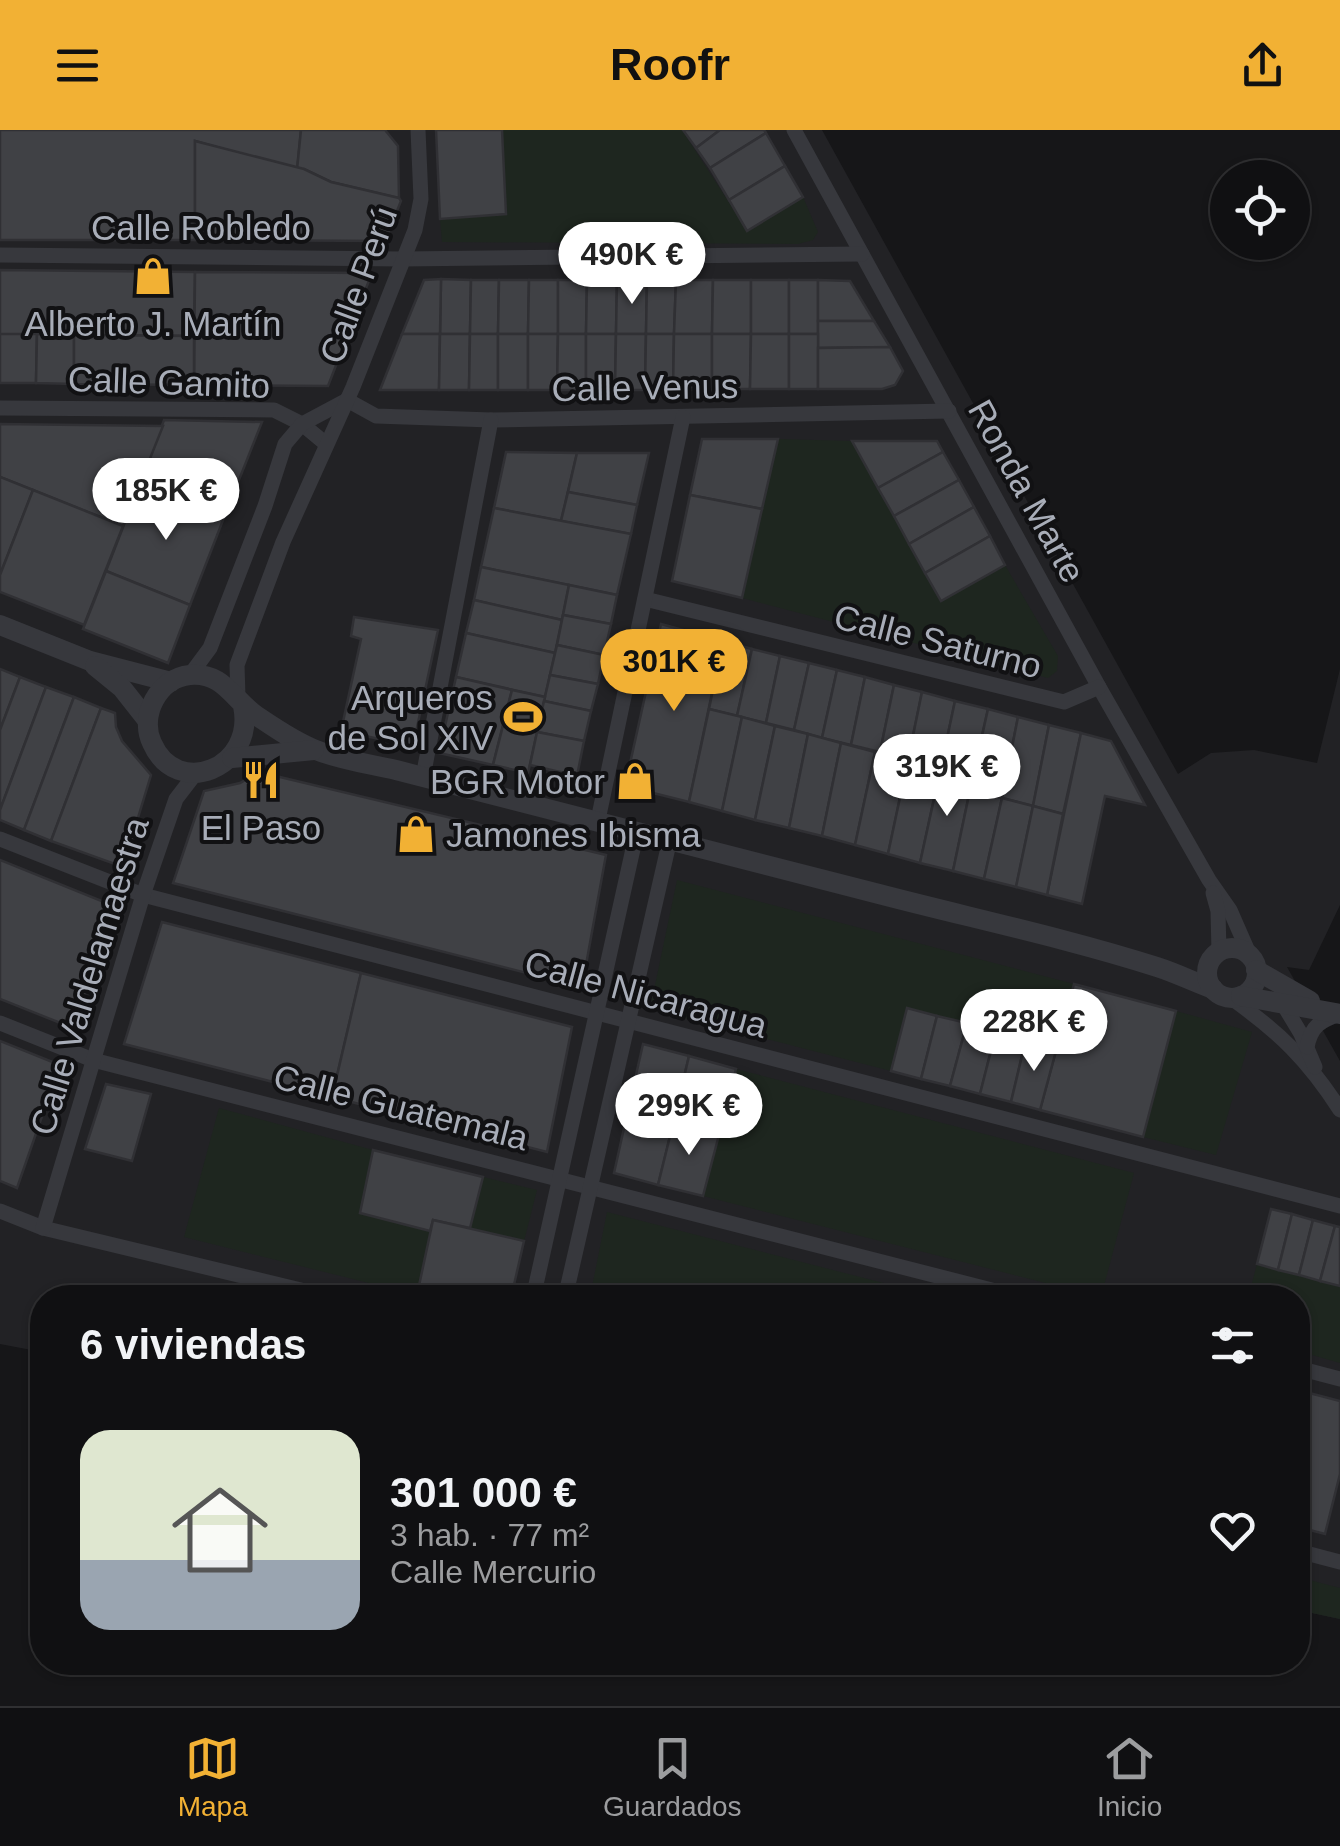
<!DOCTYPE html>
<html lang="es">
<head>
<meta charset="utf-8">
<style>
  :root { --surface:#101012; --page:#1e1e20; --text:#f1f3f6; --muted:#9c9d9f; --line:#303032; --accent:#f2b134 }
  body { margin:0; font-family:Arial,sans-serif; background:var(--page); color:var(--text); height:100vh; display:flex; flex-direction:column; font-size:38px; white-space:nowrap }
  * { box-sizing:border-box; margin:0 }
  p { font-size:32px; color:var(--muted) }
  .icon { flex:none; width:55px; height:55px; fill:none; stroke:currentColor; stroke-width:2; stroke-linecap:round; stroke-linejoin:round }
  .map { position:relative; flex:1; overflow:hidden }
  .panel { position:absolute; left:30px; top:1155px; width:1280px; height:390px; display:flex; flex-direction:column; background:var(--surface); border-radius:40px; box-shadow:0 2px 8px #0004,0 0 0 2px var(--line) }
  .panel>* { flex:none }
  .tools { position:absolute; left:1210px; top:30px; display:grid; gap:20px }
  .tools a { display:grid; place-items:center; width:100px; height:100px; border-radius:50%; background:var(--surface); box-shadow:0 2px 8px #0004,0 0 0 2px var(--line); font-size:50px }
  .price { position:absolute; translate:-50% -85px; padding:0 22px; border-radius:35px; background:#fff; color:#222; font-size:32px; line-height:65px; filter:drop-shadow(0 2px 5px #0008) }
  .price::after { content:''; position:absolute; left:50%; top:60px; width:30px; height:22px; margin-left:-15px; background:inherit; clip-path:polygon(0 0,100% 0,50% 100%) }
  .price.selected { background:var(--accent); color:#111 }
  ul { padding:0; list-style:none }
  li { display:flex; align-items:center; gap:30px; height:250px; padding:0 50px }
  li+li { border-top:2px solid var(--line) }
  li span { display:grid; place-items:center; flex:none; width:280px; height:200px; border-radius:30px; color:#555 }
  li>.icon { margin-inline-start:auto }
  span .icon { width:120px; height:120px; fill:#fffc; stroke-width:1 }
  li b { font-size:42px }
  h2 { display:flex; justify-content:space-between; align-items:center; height:120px; padding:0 50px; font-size:42px }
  header { display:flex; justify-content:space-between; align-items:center; height:130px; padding:0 50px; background:var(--accent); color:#111; font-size:45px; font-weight:700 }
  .dock { display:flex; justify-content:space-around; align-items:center; height:140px; border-top:2px solid var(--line); background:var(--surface); font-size:28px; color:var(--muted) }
  .dock a { display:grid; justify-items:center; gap:5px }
  .dock .selected { color:var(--accent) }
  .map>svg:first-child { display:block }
</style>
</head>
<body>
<header><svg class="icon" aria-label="menu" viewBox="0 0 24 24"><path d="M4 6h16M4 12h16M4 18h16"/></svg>Roofr<svg class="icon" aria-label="share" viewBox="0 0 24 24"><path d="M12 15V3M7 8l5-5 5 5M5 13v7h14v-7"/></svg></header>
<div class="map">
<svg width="1340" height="1576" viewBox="0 0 1340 1576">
  <rect width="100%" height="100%" fill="#161618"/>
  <path fill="#222225" d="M0,0H822L1178,644L1211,623L1254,620L1317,633L1340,539V775L1309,840L1287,837L1340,931V1489L1298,1480V1168H42V1222L0,1214Z"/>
  <g fill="#1e261f">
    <path d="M502,0H682L747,100L803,67L818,102L813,110L798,114L442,112L440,89L506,83Z"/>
    <path d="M778,309L852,311L941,471L1005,435L1058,526L1057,541L1048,548L742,468Z"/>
    <path d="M677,750L1074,854L1057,917L908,878L891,941L650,879Z"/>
    <path d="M1176,881L1252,902L1216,1025L1143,1007Z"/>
    <path d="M736,939L1134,1043L1101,1167L703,1066Z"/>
    <path d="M219,978L373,1020L360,1083L430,1101L417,1165L184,1107Z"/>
    <path d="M483,1047L537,1060L524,1111L470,1098Z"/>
    <path d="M607,1082L938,1167H590Z"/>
    <path d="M1257,1134L1340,1156V1233L1298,1221V1168H1248Z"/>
    <path d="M1298,1447L1340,1458V1489L1298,1480Z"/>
  </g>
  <g fill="#404145" stroke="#303034" stroke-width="2.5">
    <path d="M0,0H301L297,40L195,11V110H0Z"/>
    <path d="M301,0H385L398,16L399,68L331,52L304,39L297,40Z"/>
    <path d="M436,0H502L506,84L440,89Z"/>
    <path d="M683,0H720L696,18Z"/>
    <path d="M720,0H764L766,3L710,38L696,18Z"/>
    <path d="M766,3L785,36L729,70L710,38Z"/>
    <path d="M195,11L304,39L331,52L399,68L401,71L385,111L195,110Z"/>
    <path d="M785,36L803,67L747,101L729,70Z"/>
    <path d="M0,140L195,142L194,206L0,204Z"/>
    <path d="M195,142L372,143L328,256L194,255Z"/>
    <path d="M441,149L471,150L470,204H440Z"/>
    <path d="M441,149L440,204H402L424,150Z"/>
    <path d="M471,150H499L498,204H470Z"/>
    <path d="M499,150H529L528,204H498Z"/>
    <path d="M529,150H558V204H528Z"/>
    <path d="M558,150H587L586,204H558Z"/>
    <path d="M587,150H617L616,204H586Z"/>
    <path d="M617,150H647L646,204H616Z"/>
    <path d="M647,150H676L674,204H646Z"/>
    <path d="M676,150H713L712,204H674Z"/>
    <path d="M713,150H751V204H712Z"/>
    <rect x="751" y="150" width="38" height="54"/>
    <rect x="789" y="150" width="29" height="54"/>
    <path d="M818,150L850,151L874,191H818Z"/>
    <path d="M818,191H874L890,217L818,218Z"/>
    <path d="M0,204H37L36,253H0Z"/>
    <path d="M37,204L74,205V254L36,253Z"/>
    <path d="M402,204H440L439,260H380Z"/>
    <path d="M440,204H470L469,260H439Z"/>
    <path d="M470,204H498V260H469Z"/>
    <rect x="498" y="204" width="30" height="56"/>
    <path d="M528,204H558L557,260H528Z"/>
    <path d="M558,204H586V260H557Z"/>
    <path d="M586,204H616L615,260H586Z"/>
    <path d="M616,204H646L645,260H615Z"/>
    <path d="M646,204H674L673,260H645Z"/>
    <path d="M674,204H712V259L673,260Z"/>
    <path d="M712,204H751L750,259H712Z"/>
    <path d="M751,204H789V259H750Z"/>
    <rect x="789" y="204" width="29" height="55"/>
    <path d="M74,205L194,206V255L74,254Z"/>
    <path d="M890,217L903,241L895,255L882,259H818V218Z"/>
    <path d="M164,290L262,292L225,385L141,351Z"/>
    <path d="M0,294L163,296L123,396L0,347Z"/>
    <path d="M702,309H778L762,379L690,365Z"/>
    <path d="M852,311H937L943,322L878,358Z"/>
    <path d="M506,322L577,323L561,391L494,378Z"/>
    <path d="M943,322L959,350L894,386L878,358Z"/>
    <path d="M577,323H649L637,375L568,362Z"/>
    <path d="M0,347L33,360L0,445Z"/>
    <path d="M959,350L974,377L909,414L894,386Z"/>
    <path d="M141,351L225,385L190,475L106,441Z"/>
    <path d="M33,360L123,396L84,495L0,462V445Z"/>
    <path d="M568,362L637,375L631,404L561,391Z"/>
    <path d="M690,365L762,379L742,468L672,451Z"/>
    <path d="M974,377L990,406L925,443L909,414Z"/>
    <path d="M494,378L631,404L617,465L481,437Z"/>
    <path d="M990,406L1005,435L941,471L925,443Z"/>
    <path d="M481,437L569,455L562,490L474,470Z"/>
    <path d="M106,441L190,475L168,533L83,499Z"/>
    <path d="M569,455L617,465L611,494L563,485Z"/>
    <path d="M474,470L562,490L555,523L466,503Z"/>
    <path d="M563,485L611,494L604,525L557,515Z"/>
    <path d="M354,487L438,500L413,616L341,601L361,509L351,506Z"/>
    <path d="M661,494L723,511L689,672L625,656Z"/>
    <path d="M466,503L555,523L545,567L456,547Z"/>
    <path d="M723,511L752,519L737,586L709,579Z"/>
    <path d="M557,515L604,525L598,554L550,545Z"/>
    <path d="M752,519L780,526L766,593L737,586Z"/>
    <path d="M780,526L809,533L794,600L766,593Z"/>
    <path d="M809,533L837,540L822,608L794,600Z"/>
    <path d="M0,539L20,547L0,600Z"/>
    <path d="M837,540L865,547L851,615L822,608Z"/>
    <path d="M550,545L598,554L591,581L544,571Z"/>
    <path d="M20,547L46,557L0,680V600Z"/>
    <path d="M456,547L512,560L493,635L439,623Z"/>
    <path d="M865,547L894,555L880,622L851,615Z"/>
    <path d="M894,555L922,562L908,630L880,622Z"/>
    <path d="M46,557L74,567L24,700L0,690V680Z"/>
    <path d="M512,560L545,567L528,643L493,635Z"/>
    <path d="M922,562L955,571L941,637L908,630Z"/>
    <path d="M74,567L101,578L51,711L24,700Z"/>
    <path d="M544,571L591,581L584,611L537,602Z"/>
    <path d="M955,571L988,579L973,646L941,637Z"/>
    <path d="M101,578L115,583L116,597L122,611L151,645L123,737L51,711Z"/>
    <path d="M709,579L742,587L722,681L689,672Z"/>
    <path d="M988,579L1018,587L1002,668L970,660Z"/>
    <path d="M742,587L775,596L755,690L722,681Z"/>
    <path d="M1018,587L1049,595L1033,676L1002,668Z"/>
    <path d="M1049,595L1081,603L1063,684L1033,676Z"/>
    <path d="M775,596L808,604L789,698L755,690Z"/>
    <path d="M537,602L584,611L577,646L530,635Z"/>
    <path d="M1081,603L1111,611L1145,675L1105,666L1082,774L1047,765Z"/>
    <path d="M808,604L841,613L822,706L789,698Z"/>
    <path d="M841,613L875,622L855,715L822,706Z"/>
    <path d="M875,622L908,630L888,724L855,715Z"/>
    <path d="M908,630L941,637L920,733L888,724Z"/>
    <path d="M941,637L973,646L953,741L920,733Z"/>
    <path d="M259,642L606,725L582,857L173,753L204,661L240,653Z"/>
    <path d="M970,660L1002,668L984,749L953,741Z"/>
    <path d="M1002,668L1033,676L1016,757L984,749Z"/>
    <path d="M1033,676L1063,684L1047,765L1016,757Z"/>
    <path d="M0,730L114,776L73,898L0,869Z"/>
    <path d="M162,792L361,843L332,967L124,914Z"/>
    <path d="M361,843L572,897L547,1022L332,967Z"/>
    <path d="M1074,854L1176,881L1143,1007L1040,980Z"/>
    <path d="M907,878L937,886L921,949L891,941Z"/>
    <path d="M937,886L967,893L950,956L921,949Z"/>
    <path d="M967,893L996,901L980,964L950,956Z"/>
    <path d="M996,901L1026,909L1011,972L980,964Z"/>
    <path d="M1026,909L1057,917L1040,980L1011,972Z"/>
    <path d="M0,911L60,935L17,1058L0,1051Z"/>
    <path d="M643,914L689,926L674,990L628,980Z"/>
    <path d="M689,926L736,939L720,1001L674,990Z"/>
    <path d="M106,954L151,964L132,1031L85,1019Z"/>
    <path d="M628,980L674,990L658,1055L614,1043Z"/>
    <path d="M674,990L720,1001L703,1066L658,1055Z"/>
    <path d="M373,1020L483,1047L470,1098L433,1090L430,1101L360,1083Z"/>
    <path d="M1271,1079L1292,1084L1278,1140L1257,1134Z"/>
    <path d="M1292,1084L1313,1090L1299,1145L1278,1140Z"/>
    <path d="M433,1090L524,1111L511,1168L417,1165Z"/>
    <path d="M1313,1090L1335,1096L1320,1151L1299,1145Z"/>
    <path d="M1335,1096L1340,1097V1156L1320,1151Z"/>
    <path d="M1298,1260L1340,1271V1344L1325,1404L1298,1397Z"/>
  </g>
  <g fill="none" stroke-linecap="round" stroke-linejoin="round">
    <g stroke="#37383d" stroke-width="15">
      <path d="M794,0L1099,557L1209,750L1230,780L1251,828"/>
      <path d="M0,125L402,129L862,124"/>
      <path d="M347,270L376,286L491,290L949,281"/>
      <path d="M0,278L274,280L302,294L326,314"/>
      <path d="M645,469L1064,572L1099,557"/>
      <path d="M190,545L210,518L265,376L285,314L302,294L347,270"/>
      <path d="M238,567L237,535L283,412L353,257L415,100L421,69L418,0"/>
      <path d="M423,647L491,290"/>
      <path d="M598,690L683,287"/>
      <path d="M0,709L143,765L1340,1076"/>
      <path d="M1213,763L1218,781L1219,822"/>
      <path d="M1231,868C1279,902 1308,930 1340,980"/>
      <path d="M1280,869L1301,904L1315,937"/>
      <path d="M0,893L93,930L1023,1168"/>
      <path d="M1307,917C1311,896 1321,890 1340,884"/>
      <path d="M0,1081L43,1098L334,1168"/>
      <path d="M43,1098L143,765L176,669L196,643"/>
      <path d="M533,1168L637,701"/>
      <path d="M565,1168L670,709"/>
      <path d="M1298,1238L1340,1249"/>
      <path d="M1298,1421L1340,1432"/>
    </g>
    <g stroke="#37383d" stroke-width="20">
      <path d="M0,495L90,531L171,552"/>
      <path d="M95,536L122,558L148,591"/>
      <path d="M243,576C256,638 177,670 152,613C139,586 158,548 190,545C224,542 233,570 257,586C275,598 295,612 316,620C340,630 370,634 396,640C557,681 718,722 879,764C971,788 1066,808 1157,837C1176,843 1194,852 1213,859"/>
      <path d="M232,628L314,620"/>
      <circle cx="1232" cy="843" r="25"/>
      <path d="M1256,840L1310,871"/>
      <path d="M1241,866L1340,884"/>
    </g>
  </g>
  <defs>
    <g id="shop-bare" transform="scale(3)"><path d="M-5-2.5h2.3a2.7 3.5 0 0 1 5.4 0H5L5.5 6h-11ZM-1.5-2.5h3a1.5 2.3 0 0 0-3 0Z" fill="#f2b134" stroke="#111113" stroke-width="2.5" paint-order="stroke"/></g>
    <g id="stadium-bare" transform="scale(3)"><path d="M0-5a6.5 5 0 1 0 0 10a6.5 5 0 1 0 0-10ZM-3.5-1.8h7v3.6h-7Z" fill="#f2b134" stroke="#111113" stroke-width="2.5" paint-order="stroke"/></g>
    <g id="restaurant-bare" transform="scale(3)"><path d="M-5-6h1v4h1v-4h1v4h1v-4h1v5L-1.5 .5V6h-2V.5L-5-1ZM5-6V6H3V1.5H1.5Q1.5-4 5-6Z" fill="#f2b134" stroke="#111113" stroke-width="2.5" paint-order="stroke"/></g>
  </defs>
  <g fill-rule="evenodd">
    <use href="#shop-bare" x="153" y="146"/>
    <use href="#stadium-bare" x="523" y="587"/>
    <use href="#restaurant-bare" x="261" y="650"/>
    <use href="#shop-bare" x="635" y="651"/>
    <use href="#shop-bare" x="416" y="704"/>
  </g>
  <g text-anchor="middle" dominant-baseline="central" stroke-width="8" stroke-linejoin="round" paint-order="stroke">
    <g font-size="35" fill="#a8adb8" stroke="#111113">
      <text x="201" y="97">Calle Robledo</text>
      <text transform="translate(358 155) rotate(-70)">Calle Perú</text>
      <text transform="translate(169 252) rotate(2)">Calle Gamito</text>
      <text transform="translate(645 257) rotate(-1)">Calle Venus</text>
      <text transform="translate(1027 361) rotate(61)">Ronda Marte</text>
      <text transform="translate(938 511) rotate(14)">Calle Saturno</text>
      <text transform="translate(89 846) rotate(-73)">Calle Valdelamaestra</text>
      <text transform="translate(646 864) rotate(15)">Calle Nicaragua</text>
      <text transform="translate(401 977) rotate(14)">Calle Guatemala</text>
    </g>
    <g font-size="35" fill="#a8adb8" stroke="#111113">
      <text x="153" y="193">Alberto J. Martín</text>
      <text x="493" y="567" text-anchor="end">Arqueros<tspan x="493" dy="40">de Sol XIV</tspan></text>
      <text x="605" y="651" text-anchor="end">BGR Motor</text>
      <text x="261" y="697">El Paso</text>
      <text x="446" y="704" text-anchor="start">Jamones Ibisma</text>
    </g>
  </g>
</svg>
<div class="tools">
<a><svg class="icon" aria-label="locate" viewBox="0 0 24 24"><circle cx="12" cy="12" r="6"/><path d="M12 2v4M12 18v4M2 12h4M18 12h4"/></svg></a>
</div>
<b class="price" style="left:632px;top:177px">490K €</b>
<b class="price" style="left:166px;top:413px">185K €</b>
<b class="price selected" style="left:674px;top:584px">301K €</b>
<b class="price" style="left:947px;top:689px">319K €</b>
<b class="price" style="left:1034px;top:944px">228K €</b>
<b class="price" style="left:689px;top:1028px">299K €</b>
<section class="panel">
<h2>6 viviendas<svg class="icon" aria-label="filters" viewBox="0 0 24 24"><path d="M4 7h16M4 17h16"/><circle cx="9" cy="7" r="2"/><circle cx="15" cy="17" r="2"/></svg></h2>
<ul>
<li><span style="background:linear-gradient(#dfe7d0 65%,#9aa5b1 0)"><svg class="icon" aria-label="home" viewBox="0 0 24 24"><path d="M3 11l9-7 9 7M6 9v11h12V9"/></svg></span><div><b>301 000 €</b><p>3 hab. · 77 m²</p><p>Calle Mercurio</p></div><svg class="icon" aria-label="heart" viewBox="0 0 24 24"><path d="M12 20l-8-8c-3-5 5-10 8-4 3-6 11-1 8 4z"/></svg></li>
</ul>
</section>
</div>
<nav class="dock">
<a class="selected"><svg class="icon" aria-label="map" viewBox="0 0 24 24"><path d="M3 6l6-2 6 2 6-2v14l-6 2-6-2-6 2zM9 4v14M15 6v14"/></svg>Mapa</a>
<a><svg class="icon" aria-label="saved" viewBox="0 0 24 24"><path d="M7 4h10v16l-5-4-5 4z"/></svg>Guardados</a>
<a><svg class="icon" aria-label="home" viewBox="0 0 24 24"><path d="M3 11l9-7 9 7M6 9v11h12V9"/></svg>Inicio</a>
</nav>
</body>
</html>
